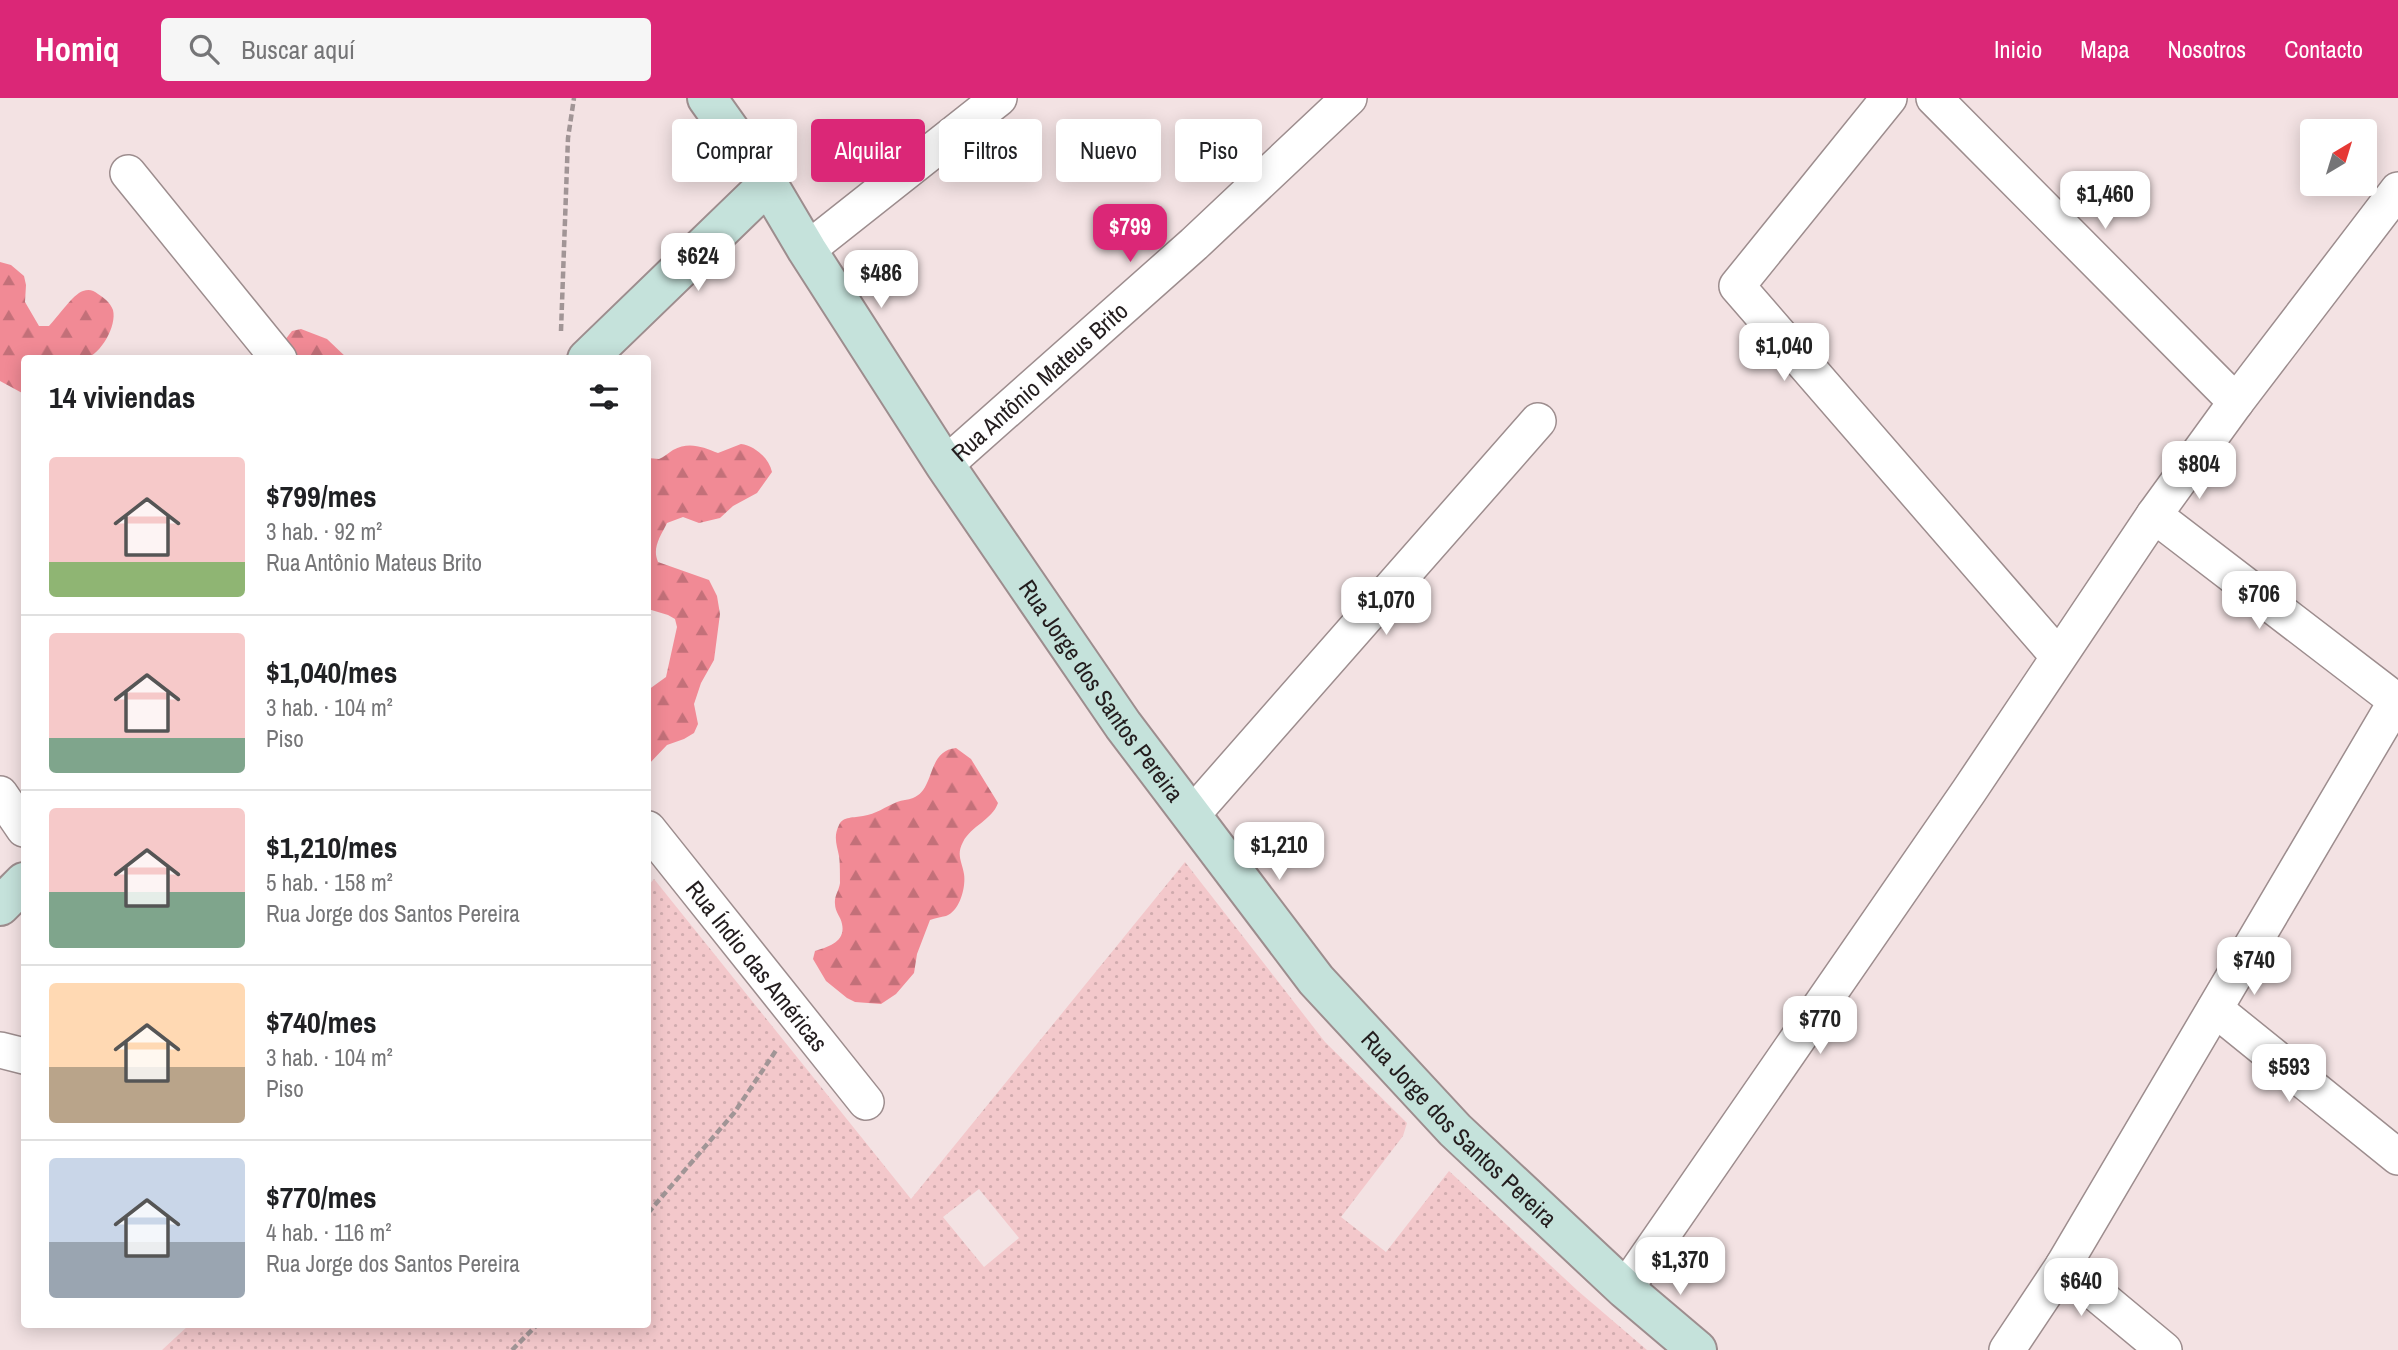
<!DOCTYPE html>
<html lang="es">
<head>
<meta charset="utf-8">
<style>
  :root { --surface:#fff; --page:#f6f6f6; --text:#202124; --muted:#757577; --line:#e0e0e0; --accent:#db2777 }
  body { margin:0; font-family:"Archivo Narrow",sans-serif; background:var(--page); color:var(--text); height:100vh; display:flex; flex-direction:column; font-size:26px; white-space:nowrap }
  * { box-sizing:border-box; margin:0 }
  p { font-size:23px; color:var(--muted) }
  .icon { flex:none; width:38px; height:38px; fill:none; stroke:currentColor; stroke-width:2; stroke-linecap:round; stroke-linejoin:round }
  .map { position:relative; flex:1; overflow:hidden }
  .side { position:absolute; left:21px; top:257px; width:630px; height:973px; display:flex; flex-direction:column; background:var(--surface); border-radius:7px; box-shadow:0 4px 18px #0003 }
  .side>* { flex:none }
  .hud { position:absolute; left:672px; top:21px; width:665px; height:63px; display:flex; gap:14px }
  .needle { width:46px; rotate:38deg }
  .buttons { position:absolute; left:2300px; top:21px; display:grid; gap:14px }
  .buttons a { display:grid; place-items:center; width:77px; height:77px; border-radius:7px; background:var(--surface); box-shadow:0 4px 18px #0003; font-size:35px }
  .price { position:absolute; translate:-50% -60px; padding:0 16px; border-radius:14px; background:#fff; color:#222; font-size:23px; line-height:46px; filter:drop-shadow(0 2px 4px #0008) }
  .price::after { content:''; position:absolute; left:50%; top:42px; width:21px; height:16px; margin-left:-10px; background:inherit; clip-path:polygon(0 0,100% 0,50% 100%) }
  .price.current { background:var(--accent); color:#fff }
  ul { padding:0; list-style:none }
  li { display:flex; align-items:center; gap:21px; height:175px; padding:0 28px }
  li+li { border-top:2px solid var(--line) }
  li span { display:grid; place-items:center; flex:none; width:196px; height:140px; border-radius:7px; color:#555 }
  li>.icon { margin-inline-start:auto }
  span .icon { width:84px; height:84px; fill:#fffc; stroke-width:1 }
  li b { font-size:30px }
  h2 { display:flex; justify-content:space-between; align-items:center; height:84px; padding:0 28px; font-size:30px }
  .pill { padding:0 24px; border-radius:7px; background:var(--surface); box-shadow:0 4px 18px #0003; font-size:24px; line-height:63px }
  .pill.current { background:var(--accent); color:#fff }
  header { display:flex; align-items:center; gap:42px; box-sizing:border-box; height:98px; padding:0 35px; background:var(--accent); color:#fff }
  header strong { font-size:33px }
  nav { display:flex; gap:38px; margin-inline-start:auto; font-size:24px }
  .search { width:490px; height:63px; background:var(--page); display:flex; align-items:center; gap:18px; box-sizing:border-box; padding:0 24px; border-radius:7px; color:var(--muted); font-size:26px }
  .map>svg:first-child { display:block }
</style>
</head>
<body>
<header>
<strong>Homiq</strong>
<div class="search"><svg class="icon" aria-label="search" viewBox="0 0 24 24"><circle cx="10" cy="10" r="6"/><path d="M15 15l6 6"/></svg>Buscar aquí</div>
<nav><a>Inicio</a><a>Mapa</a><a>Nosotros</a><a>Contacto</a></nav>
</header>
<div class="map">
<svg width="2398" height="1252" viewBox="0 0 2398 1252">
  <defs>
    <pattern id="green-dots" width="8" height="8" patternUnits="userSpaceOnUse" patternTransform="scale(1.75)"><rect width="8" height="8" fill="#f3c8cb"/><path d="M2 2h.1M6 6h.1" fill="none" stroke="#d0abae" stroke-width="1.8" stroke-linecap="round"/></pattern>
    <pattern id="forest-firs" width="22" height="20" patternUnits="userSpaceOnUse" patternTransform="scale(1.75)"><rect width="22" height="20" fill="#f18a95"/><path d="M5 1l3.5 6h-7zM16 11l3.5 6h-7z" fill="#c37079"/></pattern>
  </defs>
  <rect width="100%" height="100%" fill="#f3e2e3"/>
  <path fill="url(#green-dots)" fill-rule="evenodd" d="M1185,764L1325,944L1407,1025L1403,1038L1341,1119L1386,1154L1449,1073L1578,1193L1647,1252H162L189,1227H648V788L654,781L911,1101ZM979,1091L1019,1140L984,1169L943,1119Z"/>
  <g fill="url(#forest-firs)">
    <path d="M0,164L11,167L24,178L26,187L25,204L39,228H49C57,220 73,196 83,193C89,191 93,192 98,196C104,200 110,204 113,212C117,228 101,256 85,261C74,264 38,261 24,261V296L0,283Z"/>
    <path d="M301,231L327,241L348,261H270L292,233Z"/>
    <path d="M741,346C755,348 769,360 772,374L757,395L733,408L720,420L699,425L683,419L667,425C660,439 652,450 658,464L709,482L717,498L720,516L714,562L701,585L694,606L698,626L694,635L684,641L667,647L648,667V592L666,579L677,529L675,521L668,517L648,511V360L659,361C664,359 668,355 673,352C689,343 703,349 718,355Z"/>
    <path d="M956,650L971,661L998,705C992,722 971,728 963,744C956,757 962,763 964,776C966,789 960,813 946,818C941,819 935,820 930,822L917,856L914,875L896,896L881,906L855,904L847,900L826,883L813,861L815,853C828,849 846,844 842,826C841,819 835,814 835,806C834,798 839,793 840,785C840,780 840,763 839,758C837,747 833,739 839,727C843,718 854,720 863,718C876,716 885,709 897,704C902,702 908,702 913,700C936,691 926,653 956,650Z"/>
  </g>
  <g fill="none" stroke-linecap="round" stroke-linejoin="round">
    <g stroke="#9d8d8e" stroke-width="38">
      <g id="street">
        <path d="M1889,0L1737,188L2058,558"/>
        <path d="M1934,0L2236,304"/>
        <path d="M128,75L279,261"/>
        <path d="M807,152L999,0"/>
        <path id="s1" d="M945,367L1194,146L1349,0"/>
        <path d="M2154,417L2398,604"/>
        <path d="M0,696L24,731"/>
        <path d="M1191,718L1538,323"/>
        <path id="s2" d="M648,731L866,1004"/>
        <path d="M2215,911L2398,1059"/>
        <path d="M0,952L24,958"/>
        <path d="M2063,1168L2398,600"/>
        <path d="M1625,1191L1969,693L2154,417L2236,304L2398,92"/>
        <path d="M2007,1252L2063,1168L2164,1252"/>
      </g>
    </g>
    <g stroke="#9d8d8e" stroke-width="42">
      <g id="secondary">
        <path id="s3" d="M707,0L768,86L807,152L945,367L1123,627L1316,882L1455,1032L1625,1191L1697,1252"/>
        <path d="M587,261L768,86"/>
        <path d="M0,808L24,784"/>
      </g>
    </g>
    <g stroke="#a19596" stroke-width="4.5" stroke-dasharray="7 3.5" stroke-linecap="butt">
      <path d="M561,233L568,40L574,0"/>
      <path d="M648,1115L734,1015L777,951"/>
      <path d="M512,1252L537,1227"/>
    </g>
    <use href="#street" stroke="#fff" stroke-width="35"/>
    <use href="#secondary" stroke="#c5e2db" stroke-width="38"/>
  </g>
  <g text-anchor="middle" dominant-baseline="central" stroke-width="7" stroke-linejoin="round" paint-order="stroke">
    <g font-size="24" fill="#231d1e" stroke="#f3e2e3">
      <text stroke="none"><textPath href="#s1" startOffset="126">Rua Antônio Mateus Brito</textPath></text>
      <text stroke="none"><textPath href="#s3" startOffset="712">Rua Jorge dos Santos Pereira</textPath></text>
      <text stroke="none"><textPath href="#s2" startOffset="175">Rua Índio das Américas</textPath></text>
      <text stroke="none"><textPath href="#s3" startOffset="1279">Rua Jorge dos Santos Pereira</textPath></text>
    </g>
  </g>
</svg>
<div class="buttons">
<a><svg class="needle" viewBox="-14 -14 28 28"><path d="M0-13l5 13h-10z" fill="#e53935"/><path d="M0 13l5-13h-10z" fill="#757577"/></svg></a>
</div>
<b class="price" style="left:2105px;top:133px">$1,460</b>
<b class="price current" style="left:1130px;top:166px">$799</b>
<b class="price" style="left:698px;top:195px">$624</b>
<b class="price" style="left:881px;top:212px">$486</b>
<b class="price" style="left:1784px;top:285px">$1,040</b>
<b class="price" style="left:2199px;top:403px">$804</b>
<b class="price" style="left:2259px;top:533px">$706</b>
<b class="price" style="left:1386px;top:539px">$1,070</b>
<b class="price" style="left:1279px;top:784px">$1,210</b>
<b class="price" style="left:2254px;top:899px">$740</b>
<b class="price" style="left:1820px;top:958px">$770</b>
<b class="price" style="left:2289px;top:1006px">$593</b>
<b class="price" style="left:1680px;top:1199px">$1,370</b>
<b class="price" style="left:2081px;top:1220px">$640</b>
<div class="hud">
<a class="pill">Comprar</a>
<a class="pill current">Alquilar</a>
<a class="pill">Filtros</a>
<a class="pill">Nuevo</a>
<a class="pill">Piso</a>
</div>
<section class="side">
<h2>14 viviendas<svg class="icon" aria-label="filters" viewBox="0 0 24 24"><path d="M4 7h16M4 17h16"/><circle cx="9" cy="7" r="2"/><circle cx="15" cy="17" r="2"/></svg></h2>
<ul>
<li><span style="background:linear-gradient(#f6c9c9 75%,#8fb573 0)"><svg class="icon" aria-label="home" viewBox="0 0 24 24"><path d="M3 11l9-7 9 7M6 9v11h12V9"/></svg></span><div><b>$799/mes</b><p>3 hab. · 92 m²</p><p>Rua Antônio Mateus Brito</p></div></li>
<li><span style="background:linear-gradient(#f6c9c9 75%,#7fa58c 0)"><svg class="icon" aria-label="home" viewBox="0 0 24 24"><path d="M3 11l9-7 9 7M6 9v11h12V9"/></svg></span><div><b>$1,040/mes</b><p>3 hab. · 104 m²</p><p>Piso</p></div></li>
<li><span style="background:linear-gradient(#f6c9c9 60%,#7fa58c 0)"><svg class="icon" aria-label="home" viewBox="0 0 24 24"><path d="M3 11l9-7 9 7M6 9v11h12V9"/></svg></span><div><b>$1,210/mes</b><p>5 hab. · 158 m²</p><p>Rua Jorge dos Santos Pereira</p></div></li>
<li><span style="background:linear-gradient(#ffd9b3 60%,#b9a48a 0)"><svg class="icon" aria-label="home" viewBox="0 0 24 24"><path d="M3 11l9-7 9 7M6 9v11h12V9"/></svg></span><div><b>$740/mes</b><p>3 hab. · 104 m²</p><p>Piso</p></div></li>
<li><span style="background:linear-gradient(#c9d6e8 60%,#9aa5b1 0)"><svg class="icon" aria-label="home" viewBox="0 0 24 24"><path d="M3 11l9-7 9 7M6 9v11h12V9"/></svg></span><div><b>$770/mes</b><p>4 hab. · 116 m²</p><p>Rua Jorge dos Santos Pereira</p></div></li>
</ul>
</section>
</div>
</body>
</html>
